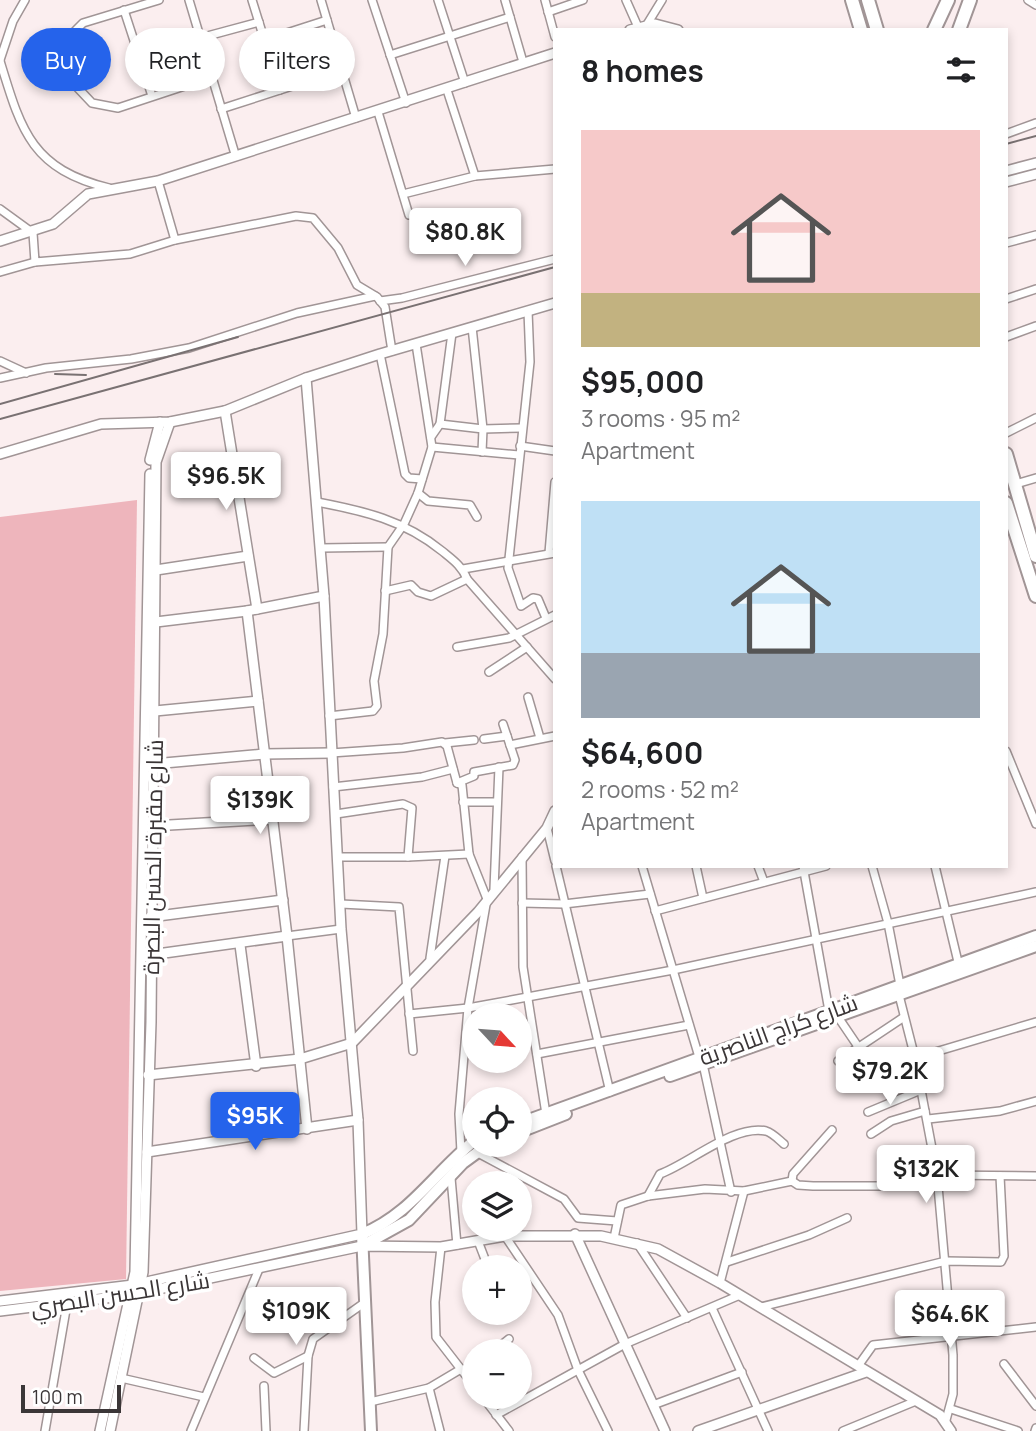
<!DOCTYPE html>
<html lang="en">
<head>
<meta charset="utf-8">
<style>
  :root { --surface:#fff; --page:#f2f2f2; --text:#202124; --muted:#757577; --accent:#2563eb }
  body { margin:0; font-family:Manrope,Cairo,sans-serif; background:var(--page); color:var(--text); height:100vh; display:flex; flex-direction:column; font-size:26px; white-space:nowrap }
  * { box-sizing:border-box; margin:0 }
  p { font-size:23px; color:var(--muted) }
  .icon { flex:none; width:38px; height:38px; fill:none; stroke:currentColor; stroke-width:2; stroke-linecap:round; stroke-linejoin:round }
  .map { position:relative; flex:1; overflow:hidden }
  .drawer { position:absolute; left:553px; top:28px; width:455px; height:840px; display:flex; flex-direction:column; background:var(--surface); border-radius:0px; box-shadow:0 4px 10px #0003 }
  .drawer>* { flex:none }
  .hud { position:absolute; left:21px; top:28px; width:427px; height:63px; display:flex; gap:14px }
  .needle { width:46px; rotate:116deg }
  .controls { position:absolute; left:462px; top:1003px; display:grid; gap:14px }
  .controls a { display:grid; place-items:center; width:70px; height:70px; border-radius:50%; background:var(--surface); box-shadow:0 4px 10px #0003; font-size:35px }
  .scale { position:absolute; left:21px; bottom:18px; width:100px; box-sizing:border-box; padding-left:7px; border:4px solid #3b3637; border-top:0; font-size:19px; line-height:24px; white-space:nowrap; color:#3b3637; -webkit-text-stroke:5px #fff; paint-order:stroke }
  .price { position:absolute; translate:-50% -60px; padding:0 16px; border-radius:7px; background:#fff; color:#222; font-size:23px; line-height:46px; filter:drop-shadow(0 2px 4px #0008) }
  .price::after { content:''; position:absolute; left:50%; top:42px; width:21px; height:16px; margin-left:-10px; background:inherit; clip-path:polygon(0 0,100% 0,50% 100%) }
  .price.current { background:var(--accent); color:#fff }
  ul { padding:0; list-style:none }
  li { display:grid; align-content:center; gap:14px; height:371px; padding:0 28px }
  li span { display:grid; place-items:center; height:217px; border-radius:0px; color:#555 }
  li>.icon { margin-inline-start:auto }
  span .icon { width:126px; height:126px; fill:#fffc; stroke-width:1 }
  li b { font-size:30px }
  h2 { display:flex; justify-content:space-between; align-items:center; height:84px; padding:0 28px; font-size:30px }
  .tag { padding:0 24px; border-radius:32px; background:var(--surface); box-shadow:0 4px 10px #0003; font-size:24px; line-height:63px }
  .tag.current { background:var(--accent); color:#fff }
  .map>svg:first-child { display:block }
</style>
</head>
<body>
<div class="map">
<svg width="1036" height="1431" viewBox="0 0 1036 1431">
  <rect width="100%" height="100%" fill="#fbeeef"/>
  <path fill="#eeb5bc" d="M137,500L126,1279L0,1291V517Z"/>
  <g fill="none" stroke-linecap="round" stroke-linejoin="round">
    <g stroke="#a19596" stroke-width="10">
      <g id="minor">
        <path d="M159,0L83,23L75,31L68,61L75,85L92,103L118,108L212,77"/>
        <path d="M189,0L235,154"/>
        <path d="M252,0L280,90"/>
        <path d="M321,0L356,118"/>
        <path d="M372,0L406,103"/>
        <path d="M438,0L465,83"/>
        <path d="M505,0L523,62"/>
        <path d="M545,0L555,37"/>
        <path d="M626,0L638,27"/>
        <path d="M1028,0L1036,5"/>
        <path d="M124,10L152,96"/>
        <path d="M548,12L583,0"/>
        <path d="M646,26L662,0"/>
        <path d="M200,38L259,22"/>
        <path d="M265,40L327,20"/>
        <path d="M390,55L510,17"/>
        <path d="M0,60L13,21L25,0"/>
        <path d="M0,61C21,130 31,169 109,188"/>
        <path d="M447,90L475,176"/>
        <path d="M221,109L342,70"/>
        <path d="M378,112L409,215"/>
        <path d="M1006,134L1036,123"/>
        <path d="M158,181L175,240L296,216L313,218L338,248L357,285L377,297L385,307L392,351"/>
        <path d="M403,194L475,176L555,169"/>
        <path d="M0,209L33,233L35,262L130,254L175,240"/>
        <path d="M1006,243L1036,235"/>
        <path d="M0,272L35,262"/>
        <path d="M1006,299L1036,289"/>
        <path d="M380,301L402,298L555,259"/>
        <path d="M528,311L530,362L508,568L521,606L533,598L538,599L546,618"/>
        <path d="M472,327L483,429L482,452"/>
        <path d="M1006,337L1036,326"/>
        <path d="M380,354L405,474L409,478L422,479"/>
        <path d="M0,361L26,373"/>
        <path d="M0,378L46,368L131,359L189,348L297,313L375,296"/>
        <path d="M440,424L483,429L522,428"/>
        <path d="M1006,433L1036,418"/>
        <path d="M431,437L440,424L452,333"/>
        <path d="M520,446L555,451"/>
        <path d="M432,447L519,455"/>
        <path d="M1016,484L1036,478"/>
        <path d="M418,493L428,501L470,505L477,517"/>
        <path d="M317,502C364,511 404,520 442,551C453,560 462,566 467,579L555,679"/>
        <path d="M321,548L388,547"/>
        <path d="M549,553L555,482"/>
        <path d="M463,569L555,553"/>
        <path d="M385,591L411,585L418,592L431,596L467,579"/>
        <path d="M457,647L509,638L555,615"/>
        <path d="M489,672L527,647"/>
        <path d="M528,697L540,738"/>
        <path d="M329,716L373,711L377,706L374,681L383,634L388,547L404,524L418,493L432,447L416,344"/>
        <path d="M484,739L507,736"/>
        <path d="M445,743L474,740"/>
        <path d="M510,745L555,736"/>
        <path d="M1006,751L1036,824"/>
        <path d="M331,753L403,748L442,742L447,746L457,783L462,785L469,854L487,899L468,1008L459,1114L461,1152"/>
        <path d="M457,783L474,776V772L513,765L515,760L503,724"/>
        <path d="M333,787L422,777L453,769"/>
        <path d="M463,802H496"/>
        <path d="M336,814L403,804L412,808L408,857H338"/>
        <path d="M547,828L555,861"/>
        <path d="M408,857L469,854"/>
        <path d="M522,857L523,967L546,1114"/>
        <path d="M556,866L610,1092"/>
        <path d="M642,866L699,1057"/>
        <path d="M696,866L703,898"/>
        <path d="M758,866L764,882"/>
        <path d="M803,866L829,1011"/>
        <path d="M872,866L888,923L900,985"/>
        <path d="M935,866L959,966"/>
        <path d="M494,889L499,767"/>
        <path d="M522,903L564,904L650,894"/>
        <path d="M341,904L399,907L413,1051"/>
        <path d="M655,911L826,866"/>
        <path d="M287,936L341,929"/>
        <path d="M430,958L445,856"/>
        <path d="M899,995L915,1058L937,1175L953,1355V1394L946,1420"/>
        <path d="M409,1014L468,1008L673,970L1036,892"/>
        <path d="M838,1017L859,1048"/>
        <path d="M537,1054L689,1025"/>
        <path d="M915,1058L1036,1022"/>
        <path d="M838,1061L904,1017"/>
        <path d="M703,1064L731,1192"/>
        <path d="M868,1112L921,1090"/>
        <path d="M928,1119L1000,1111L1036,1101"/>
        <path d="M871,1134L891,1121L925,1111"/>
        <path d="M476,1152L564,1199L578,1218L617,1221"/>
        <path d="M451,1178L457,1245"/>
        <path d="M792,1181L793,1174L832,1130"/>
        <path d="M648,1196L660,1174C690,1163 734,1124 766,1131C773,1133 779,1140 784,1144"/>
        <path d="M505,1236L558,1315L578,1370L608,1431"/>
        <path d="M614,1238L621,1205L648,1196L705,1189L744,1191L792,1181L798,1185L813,1186H890L937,1175L1036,1176"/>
        <path d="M478,1241L488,1267"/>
        <path d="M637,1243L687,1318"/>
        <path d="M441,1247L435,1302L436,1337L474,1386"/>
        <path d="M727,1262L809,1235L847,1218"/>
        <path d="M720,1283L744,1191"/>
        <path d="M761,1307L946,1261L1001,1262L1004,1256L1000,1176"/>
        <path d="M712,1308L768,1431"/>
        <path d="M494,1351L509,1339"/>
        <path d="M254,1358L274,1373L308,1356"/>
        <path d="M1004,1364L1036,1406"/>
        <path d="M858,1366L873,1345L1036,1327"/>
        <path d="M466,1374L474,1367"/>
        <path d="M121,1378L204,1397"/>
        <path d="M264,1386L266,1431"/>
        <path d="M429,1388L440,1431"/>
        <path d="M482,1396L509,1431"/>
        <path d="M370,1402L429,1388L461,1369"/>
        <path d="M653,1405L742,1372"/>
        <path d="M951,1409L1018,1431"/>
        <path d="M496,1415L625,1344L740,1295"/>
        <path d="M45,1431L67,1304"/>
        <path d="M191,1431L259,1269"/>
        <path d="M304,1431L308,1356L313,1339L364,1303"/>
        <path d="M843,1431L916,1401"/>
        <path d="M1035,1431L1036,1428"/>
      </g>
    </g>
    <g stroke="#a19596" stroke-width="12">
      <g id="tertiary">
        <path d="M630,30L655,24L678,30"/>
        <path d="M1006,171L1036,163"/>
        <path d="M1006,182L1036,174"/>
        <path d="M0,241L53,224L88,194L158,181L555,53"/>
        <path d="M225,411L257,609"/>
        <path d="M0,454L101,424L170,422L225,411L306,378L380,354L555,303"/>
        <path d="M150,460L160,422"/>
        <path d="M156,570L248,556"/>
        <path d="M247,611L287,936L307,1129"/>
        <path d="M156,622L247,611L324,596"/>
        <path d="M155,711L258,701"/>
        <path d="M153,764L264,754L331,753"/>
        <path d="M152,826L273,819"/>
        <path d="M150,917L283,900"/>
        <path d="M240,945L256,1066"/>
        <path d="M150,955L287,936"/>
        <path d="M148,1075L300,1059L352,1043L478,912L547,828L555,811"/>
        <path d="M147,1152L358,1120"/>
        <path d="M575,1234L665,1431"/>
        <path d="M0,1301L133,1285L362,1234L358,1120L341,929L324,596L306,378"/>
        <path d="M0,1311L130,1295L362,1246L441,1247L505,1236H601L658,1249L720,1283L940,1415L951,1431"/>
        <path d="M100,1431L135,1272L150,474"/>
        <path d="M110,1431L143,1272L151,1022L156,462L170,422"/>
        <path d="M698,1431L866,1372"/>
      </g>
    </g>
    <g stroke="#a19596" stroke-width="14">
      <g id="secondary">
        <path d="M670,1076L1036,946"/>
        <path d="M520,1123L1036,936"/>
        <path d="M520,1132L566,1114"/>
        <path d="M362,1246L409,1220L463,1163L489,1144"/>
        <path d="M371,1431L362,1234C410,1215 435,1172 474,1141"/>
      </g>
    </g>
    <g stroke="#a19596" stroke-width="16">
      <g id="primary">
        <path d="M852,0L861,30"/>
        <path d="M868,0L877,30"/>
        <path d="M934,30L948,0"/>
        <path d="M959,30L970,0"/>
        <path d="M1006,454L1036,556"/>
        <path d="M1006,503L1036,596"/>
      </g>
    </g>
    <use href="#minor" stroke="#fff" stroke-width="7"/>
    <use href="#tertiary" stroke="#fff" stroke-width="9"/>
    <use href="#secondary" stroke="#fff" stroke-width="10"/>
    <use href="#primary" stroke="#fff" stroke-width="12"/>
    <g stroke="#797172" stroke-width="2">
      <path d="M1006,144L1036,136"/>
      <path d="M55,374L86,375"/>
      <path d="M0,404L238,337"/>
      <path d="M0,419L555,267"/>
    </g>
  </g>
  <g text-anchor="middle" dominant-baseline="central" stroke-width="7" stroke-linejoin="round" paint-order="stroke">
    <g font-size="23" fill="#3b3637" stroke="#fff">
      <text transform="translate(152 857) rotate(-89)">شارع مقبرة الحسن البصرة</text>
      <text transform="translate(778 1029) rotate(-20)">شارع كراج الناصرية</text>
      <text transform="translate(120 1293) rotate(-9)">شارع الحسن البصري</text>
    </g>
  </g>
</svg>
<div class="controls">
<a><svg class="needle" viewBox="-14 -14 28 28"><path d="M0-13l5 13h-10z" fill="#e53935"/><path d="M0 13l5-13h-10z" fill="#757577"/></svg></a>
<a><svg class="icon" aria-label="locate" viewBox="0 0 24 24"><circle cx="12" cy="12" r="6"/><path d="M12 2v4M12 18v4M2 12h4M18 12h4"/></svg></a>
<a><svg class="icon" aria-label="layers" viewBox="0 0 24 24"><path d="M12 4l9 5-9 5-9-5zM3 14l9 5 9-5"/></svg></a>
<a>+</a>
<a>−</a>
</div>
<div class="scale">100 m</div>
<b class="price" style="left:465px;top:268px">$80.8K</b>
<b class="price" style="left:226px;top:512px">$96.5K</b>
<b class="price" style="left:260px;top:836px">$139K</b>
<b class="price" style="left:890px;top:1107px">$79.2K</b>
<b class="price current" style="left:255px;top:1152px">$95K</b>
<b class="price" style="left:926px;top:1205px">$132K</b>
<b class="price" style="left:296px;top:1347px">$109K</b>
<b class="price" style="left:950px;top:1350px">$64.6K</b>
<div class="hud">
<a class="tag current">Buy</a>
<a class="tag">Rent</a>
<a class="tag">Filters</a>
</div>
<section class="drawer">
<h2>8 homes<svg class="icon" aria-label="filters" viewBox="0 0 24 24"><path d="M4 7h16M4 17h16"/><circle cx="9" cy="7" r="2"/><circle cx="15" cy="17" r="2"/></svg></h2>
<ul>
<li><span style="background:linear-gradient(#f6c9c9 75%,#c2b280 0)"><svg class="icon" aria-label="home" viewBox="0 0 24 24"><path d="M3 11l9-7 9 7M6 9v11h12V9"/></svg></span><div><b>$95,000</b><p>3 rooms · 95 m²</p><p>Apartment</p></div></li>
<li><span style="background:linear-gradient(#bfe0f5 70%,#9aa5b1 0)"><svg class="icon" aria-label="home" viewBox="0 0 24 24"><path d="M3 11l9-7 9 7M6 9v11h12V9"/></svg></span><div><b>$64,600</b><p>2 rooms · 52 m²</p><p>Apartment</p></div></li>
</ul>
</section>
</div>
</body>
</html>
